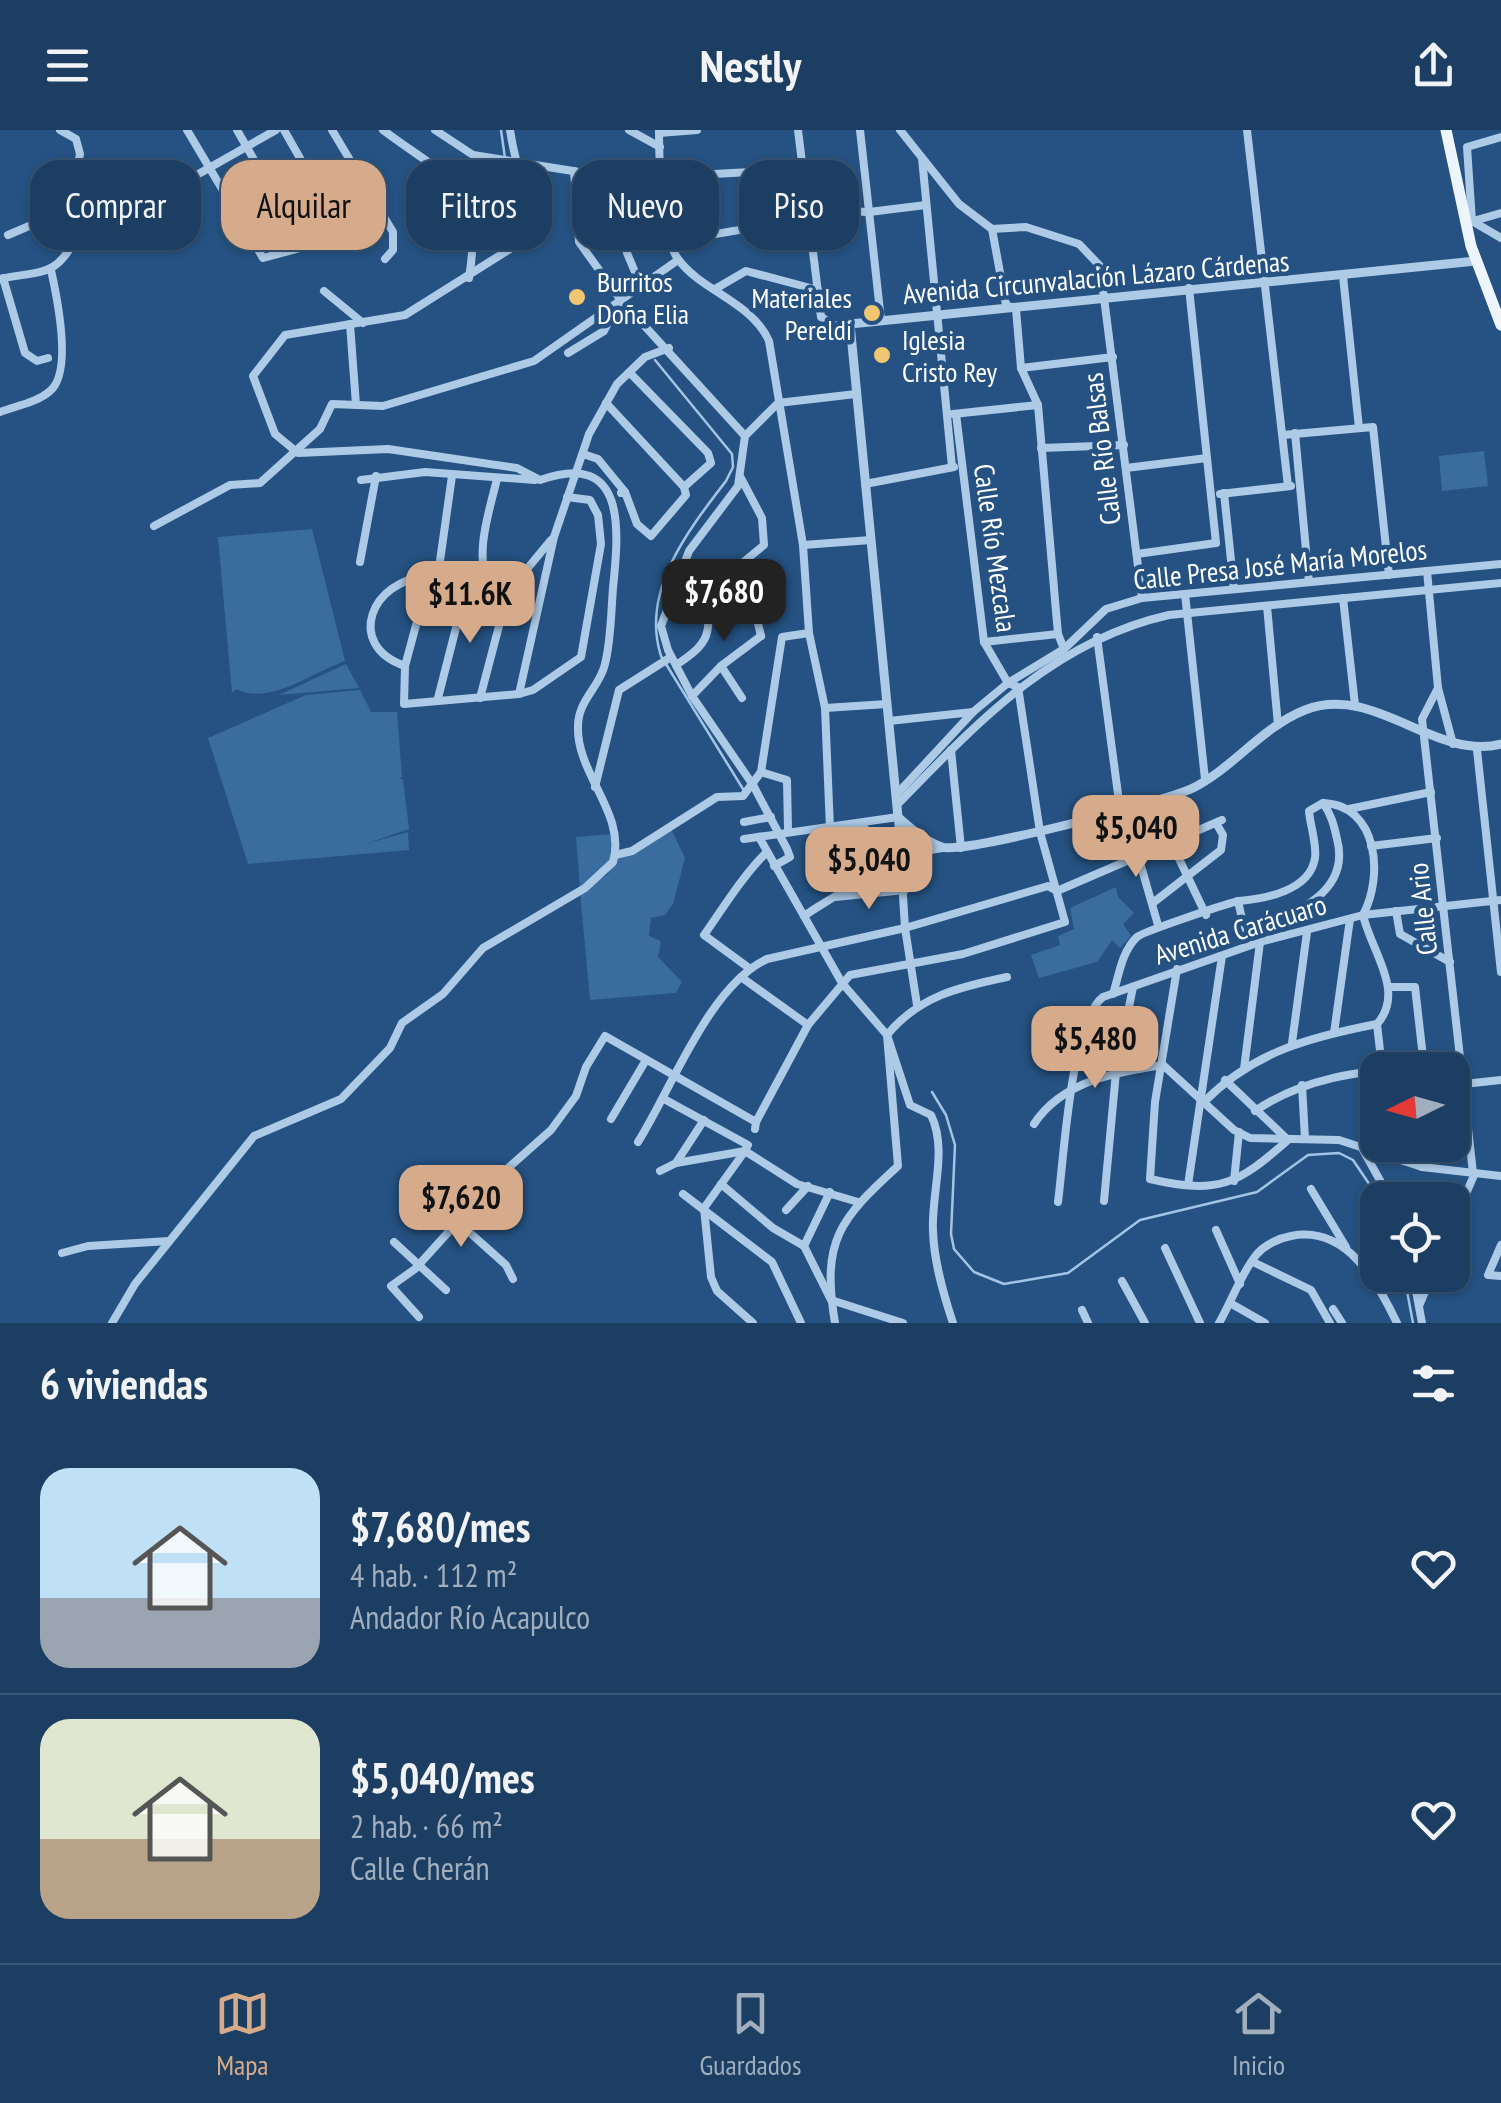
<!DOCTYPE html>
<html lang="es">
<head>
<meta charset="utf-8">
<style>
  :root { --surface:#1c3e62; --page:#254568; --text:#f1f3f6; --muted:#a0aebe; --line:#3a5777; --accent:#d6ab8b }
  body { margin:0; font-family:"PT Sans Narrow",sans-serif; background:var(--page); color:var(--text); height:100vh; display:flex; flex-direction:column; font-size:38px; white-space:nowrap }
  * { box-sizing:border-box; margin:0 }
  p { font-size:32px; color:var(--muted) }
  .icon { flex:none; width:55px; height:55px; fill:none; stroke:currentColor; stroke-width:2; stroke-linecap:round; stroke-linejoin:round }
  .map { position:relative; height:1193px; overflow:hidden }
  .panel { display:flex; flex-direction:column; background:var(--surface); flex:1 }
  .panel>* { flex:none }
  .top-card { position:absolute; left:30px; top:30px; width:1000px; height:90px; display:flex; gap:20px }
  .needle { width:65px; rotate:265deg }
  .controls { position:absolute; left:1360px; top:922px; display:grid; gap:20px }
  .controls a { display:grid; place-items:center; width:110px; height:110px; border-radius:20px; background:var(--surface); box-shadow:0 2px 8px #0004,0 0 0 2px var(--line); font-size:50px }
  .price { position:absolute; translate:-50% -85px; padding:0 22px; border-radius:20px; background:var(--accent); color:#111; font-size:32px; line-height:65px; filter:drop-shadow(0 2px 5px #0008) }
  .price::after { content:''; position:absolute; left:50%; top:60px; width:30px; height:22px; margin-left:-15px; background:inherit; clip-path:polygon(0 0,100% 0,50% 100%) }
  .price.selected { background:#222; color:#fff }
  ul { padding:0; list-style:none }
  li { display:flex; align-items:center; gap:30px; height:250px; padding:0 40px }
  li+li { border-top:2px solid var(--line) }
  li span { display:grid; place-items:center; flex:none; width:280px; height:200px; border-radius:30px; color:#555 }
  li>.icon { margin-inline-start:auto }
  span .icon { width:120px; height:120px; fill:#fffc; stroke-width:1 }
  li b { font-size:42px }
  h2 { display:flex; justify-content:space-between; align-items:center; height:120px; padding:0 40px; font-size:42px }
  .chip { padding:0 35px; border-radius:30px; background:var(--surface); box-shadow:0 2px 8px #0004,0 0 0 2px var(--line); font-size:35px; line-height:90px }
  .chip.selected { background:var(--accent); color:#111 }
  header { display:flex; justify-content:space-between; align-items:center; height:130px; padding:0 40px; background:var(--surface); font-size:45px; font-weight:700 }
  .tab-bar { display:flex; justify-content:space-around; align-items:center; height:140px; border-top:2px solid var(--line); background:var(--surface); font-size:28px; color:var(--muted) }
  .tab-bar a { display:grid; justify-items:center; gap:5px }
  .tab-bar .selected { color:var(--accent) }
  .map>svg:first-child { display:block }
</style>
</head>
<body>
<header><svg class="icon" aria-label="menu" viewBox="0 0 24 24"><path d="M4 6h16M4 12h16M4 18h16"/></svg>Nestly<svg class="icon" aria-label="share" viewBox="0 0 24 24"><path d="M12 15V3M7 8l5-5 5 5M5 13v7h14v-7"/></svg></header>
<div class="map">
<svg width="1501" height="1193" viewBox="0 0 1501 1193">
  <rect width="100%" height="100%" fill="#255282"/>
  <g fill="#3a6c9f">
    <path d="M1484,321L1488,356L1442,361L1439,326Z"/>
    <path d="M312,399L345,531C311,543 269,576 236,559L232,563L218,407Z"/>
    <path d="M346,534L359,558L279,565Z"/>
    <path d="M360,560L371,582H397L402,647L398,649H403L409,699L365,714L408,702L409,720L248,734L208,608L306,565Z"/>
    <path d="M671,699L685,728L673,774L665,785L651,788L649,806L661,811L658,827L682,852L676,863L590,870L580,762L608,744L616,726Z"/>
    <path d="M614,704L612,733L580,758L576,707Z"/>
    <path d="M1116,757L1118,767L1134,783L1123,794L1131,806L1120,818L1112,810L1097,832L1039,848L1031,825L1060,815L1058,806L1074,799L1070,778Z"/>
  </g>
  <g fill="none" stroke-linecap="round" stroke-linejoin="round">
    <g stroke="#a2c5e7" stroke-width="2.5">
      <path d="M501,0L508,49L539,94"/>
      <path d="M655,230L732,324L733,337L726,351C689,399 640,461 661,526L743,659"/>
      <path d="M932,962L946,985L955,1015L951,1104L954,1119L974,1142L1004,1154L1068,1143L1140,1090L1257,1062L1308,1025L1339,1023L1353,1030L1380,1070"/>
      <path d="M1404,1145L1413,1193"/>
    </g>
    <g stroke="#adcae7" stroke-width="8">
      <path d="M60,0L76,9L80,24L69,79L76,108"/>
      <path d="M187,0L263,128L304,117L338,98"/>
      <path d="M237,0L304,117"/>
      <path d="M284,0L347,111L384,90"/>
      <path d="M332,0L393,102V120L385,129"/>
      <path d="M383,0C451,51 484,54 469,148"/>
      <path d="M435,0L473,25L623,49L803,39"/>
      <path d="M629,0L660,17"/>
      <path d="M659,0C659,30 661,106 678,129C701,161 752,172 769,211L803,415L809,503L825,578L830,699"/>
      <path d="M798,0L821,187L838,197L850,194"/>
      <path d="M860,0L881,190"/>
      <path d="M900,0L959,74L992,99L1026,97L1079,114L1100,136L1142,468"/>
      <path d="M1247,0L1288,356"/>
      <path d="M659,3L697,0"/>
      <path d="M1501,7L1467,17L1472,91L1501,108"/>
      <path d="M922,28L952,337"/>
      <path d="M574,41L579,112L620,169L745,306L738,356L689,421L661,496L668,520L692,566L753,655L787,719L790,727L774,736"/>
      <path d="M623,49L627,123L640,154"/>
      <path d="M808,80L869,82L926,75"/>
      <path d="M1470,92L1501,83"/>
      <path d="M992,99L1006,175L1016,179L1021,238L1038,275L1058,504L1064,519"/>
      <path d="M8,105L69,79"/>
      <path d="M669,112L809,88"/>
      <path d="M1343,146L1359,298"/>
      <path d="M3,148L25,223L37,231L48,228"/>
      <path d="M0,149C40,140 55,149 76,108L96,102L276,0"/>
      <path d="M1189,158L1216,413"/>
      <path d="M715,159L746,141L818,160"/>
      <path d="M324,161L363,193"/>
      <path d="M350,194L356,275"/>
      <path d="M568,223L604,201L618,173"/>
      <path d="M1021,238L1113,227"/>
      <path d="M606,273L684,357"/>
      <path d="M0,282C16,276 38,272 50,261C73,242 57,167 51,140"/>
      <path d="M953,284L1038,275"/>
      <path d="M1295,303L1309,452"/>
      <path d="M1283,305L1373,297L1389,445"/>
      <path d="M745,306L778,273L856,264"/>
      <path d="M1041,318L1124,315"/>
      <path d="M583,324L598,329L625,362L621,363"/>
      <path d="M1126,338L1207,328"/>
      <path d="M452,346L438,445L429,447L405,536L404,574L519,564L533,560L581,527L601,414L598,385L590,370L567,367"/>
      <path d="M497,349C488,386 475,421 488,460L508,462"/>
      <path d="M361,350L425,342L535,350"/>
      <path d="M865,354L954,337"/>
      <path d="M625,362L637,394L651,406L686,365L684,357L711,333L708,323L630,243"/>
      <path d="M1224,363L1234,459"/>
      <path d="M1220,364L1291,356"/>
      <path d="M154,396L230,355L260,353L320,299L332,274L383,276L534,231L678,130"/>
      <path d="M803,415L871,410"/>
      <path d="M1137,424L1216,413"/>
      <path d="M360,432L376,346"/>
      <path d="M1427,441L1438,558L1453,614"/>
      <path d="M711,459L753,473L761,506"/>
      <path d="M1185,464L1205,649"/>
      <path d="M1343,468L1355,575"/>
      <path d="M1267,476L1278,595"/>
      <path d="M1097,507L1120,679"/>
      <path d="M984,512L1058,504"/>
      <path d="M676,535C711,512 711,504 706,463L764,415L762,388L741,348"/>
      <path d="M405,536C344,515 372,449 427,447C446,447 470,455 488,460"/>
      <path d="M721,536L742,568"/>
      <path d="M1438,558L1422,589L1473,1043"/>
      <path d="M519,564L554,407L589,304L617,254L645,227L669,218"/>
      <path d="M692,566L721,536L761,506"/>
      <path d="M438,568L467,455"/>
      <path d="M480,568L508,462L551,410"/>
      <path d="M825,578L887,574"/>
      <path d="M889,591L973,582"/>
      <path d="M951,620L961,718"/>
      <path d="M1477,620L1501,842"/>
      <path d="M761,642L787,650L788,700"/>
      <path d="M595,657L619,560L671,527"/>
      <path d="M896,665L973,582L1008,553L1064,519L1106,479L1142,468L1501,434"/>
      <path d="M897,675C977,593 1053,511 1169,485L1501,453"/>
      <path d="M1349,679L1431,662"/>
      <path d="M744,692L771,687"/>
      <path d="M759,707L842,853L887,905L910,975L931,985C948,1020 931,1063 933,1101C934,1132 943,1163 953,1193"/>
      <path d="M744,709L898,687L905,798L917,875"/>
      <path d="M1170,710L1206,785"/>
      <path d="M1371,716L1437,708"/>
      <path d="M615,725L632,721L717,667L743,666L761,642L782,507L809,503"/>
      <path d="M902,725L942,718"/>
      <path d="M1139,729L1158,795"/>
      <path d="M835,767L905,760"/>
      <path d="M1238,771L1246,807"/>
      <path d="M1154,772L1221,720L1223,705L1216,693"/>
      <path d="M1396,781L1400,804L1450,832"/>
      <path d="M804,786C838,762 876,751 873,705L860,695"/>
      <path d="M1245,802C1288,786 1352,766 1337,709C1334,695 1331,684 1323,673C1378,675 1384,746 1363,785"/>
      <path d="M749,838L704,805C723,778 744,744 767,722"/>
      <path d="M1177,839L1155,972L1150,1049C1219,1065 1238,1054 1288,1010L1225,950"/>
      <path d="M741,847L808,895"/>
      <path d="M1390,857H1415L1424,936"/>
      <path d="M1113,864C1119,845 1122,821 1137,807C1142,802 1231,772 1239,771C1264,769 1310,761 1315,728C1317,714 1310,695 1309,681L1323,673"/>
      <path d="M1377,894L1382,938"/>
      <path d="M1334,903L1350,789"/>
      <path d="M1292,913L1307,802"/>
      <path d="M1244,939L1260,812"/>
      <path d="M1364,941L1371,1021"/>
      <path d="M1464,954L1501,950"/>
      <path d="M1302,955L1305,1009"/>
      <path d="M664,969L748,1015L745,1021L797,1054L858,1072"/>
      <path d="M1204,972C1253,922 1310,907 1377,894C1406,862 1371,821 1363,785"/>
      <path d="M1255,981C1318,938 1389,941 1461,931"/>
      <path d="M611,989L646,930"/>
      <path d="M756,992L808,895L850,845L963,824L1065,792L1040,702L1018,557L1008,553L984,512L956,284"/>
      <path d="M1034,994C1062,951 1116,942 1163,935L1234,1000L1250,1008L1339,1010L1422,1037L1501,1046"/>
      <path d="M638,1012C672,958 709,856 767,829L905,798L1048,756L1057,761L1222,690"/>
      <path d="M1418,1015L1422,1037"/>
      <path d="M1363,1020L1391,1070"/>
      <path d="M676,1033L704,990"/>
      <path d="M660,1041L676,1033L745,1021"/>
      <path d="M1234,1051L1239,1002"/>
      <path d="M721,1054L773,1098L804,1116"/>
      <path d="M1188,1055L1222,826"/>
      <path d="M1311,1059L1346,1117"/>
      <path d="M683,1064L772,1132L801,1193"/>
      <path d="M1104,1071L1116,942L1133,857"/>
      <path d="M1058,1072C1064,1027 1071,891 1103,867L1260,812L1363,785L1501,770"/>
      <path d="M440,1076L506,1135L513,1149"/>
      <path d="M704,1078L711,1147L717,1161L753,1193"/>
      <path d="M704,1078L745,1021"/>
      <path d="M786,1080L808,1056"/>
      <path d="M1452,1096L1475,1043"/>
      <path d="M1216,1100L1240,1154"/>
      <path d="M394,1112L446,1160"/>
      <path d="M1501,1115L1488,1145L1501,1146"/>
      <path d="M804,1116L831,1170L903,1193"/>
      <path d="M804,1116L830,1062"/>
      <path d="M1165,1118L1200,1193"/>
      <path d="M62,1123L88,1116L169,1111"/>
      <path d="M1253,1132L1311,1160L1330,1193"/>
      <path d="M1413,1145L1422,1193"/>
      <path d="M1122,1151L1145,1193"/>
      <path d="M1230,1173L1265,1193"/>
      <path d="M1419,1176L1432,1145"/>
      <path d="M1333,1179L1342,1193"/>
      <path d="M1082,1180L1088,1193"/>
      <path d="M419,1187L391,1156L415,1139L499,1046L551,1000L576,966L586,937L605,906L756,992L755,999"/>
      <path d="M112,1193L135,1154L254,1006L341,969L390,918L402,893L443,864L483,818L585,758L613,732C627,684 576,644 578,596C578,570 600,557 605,534C611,510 611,483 613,458C619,400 627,319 540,350L517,338L388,319L298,323L275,304L253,246L285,205L405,185L537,102L545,87C524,62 515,33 510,0"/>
      <path d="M835,1193C821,1110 840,1089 898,1036L887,905C919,866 959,857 1007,847"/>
      <path d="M1219,1193C1232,1171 1241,1143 1257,1124C1265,1115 1279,1108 1291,1106C1346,1095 1377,1151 1397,1193"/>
    </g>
    <path stroke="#adcae7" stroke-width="9" d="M1476,131L850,194L898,687C910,698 926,712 942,717C964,724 1167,671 1193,658C1233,638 1262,597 1305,580C1375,553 1434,631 1501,614"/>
    <path stroke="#eff5fd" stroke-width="11" d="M1446,0L1471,116L1501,195"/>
  </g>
  <g fill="#f0c672" stroke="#255282" stroke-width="4">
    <circle cx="577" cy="167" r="10"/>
    <circle cx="872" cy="183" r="10"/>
    <circle cx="882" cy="225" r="10"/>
  </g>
  <g text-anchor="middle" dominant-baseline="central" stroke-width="9" stroke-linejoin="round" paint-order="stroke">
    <g font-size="28" fill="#fff" stroke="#255282">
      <text transform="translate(1096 147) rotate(-5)">Avenida Circunvalación Lázaro Cárdenas</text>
      <text transform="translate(1101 319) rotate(-97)">Calle Río Balsas</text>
      <text transform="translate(996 418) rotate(82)">Calle Río Mezcala</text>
      <text transform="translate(1280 434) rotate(-6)">Calle Presa José María Morelos</text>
      <text transform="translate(1422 779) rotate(-96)">Calle Ario</text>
      <text transform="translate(1240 799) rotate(-17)">Avenida Carácuaro</text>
    </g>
    <g font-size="28" fill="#fff" stroke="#255282" text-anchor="start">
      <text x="597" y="151">Burritos<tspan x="597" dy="32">Doña Elia</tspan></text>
      <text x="852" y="167" text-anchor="end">Materiales<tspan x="852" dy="32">Pereldi</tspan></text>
      <text x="902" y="209">Iglesia<tspan x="902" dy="32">Cristo Rey</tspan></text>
    </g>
  </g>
</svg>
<div class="controls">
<a><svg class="needle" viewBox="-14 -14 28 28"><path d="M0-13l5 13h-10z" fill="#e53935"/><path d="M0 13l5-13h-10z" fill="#a0aebe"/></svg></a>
<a><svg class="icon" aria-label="locate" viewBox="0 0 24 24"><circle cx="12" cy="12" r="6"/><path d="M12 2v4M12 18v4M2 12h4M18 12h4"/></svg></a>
</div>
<b class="price selected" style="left:724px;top:514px">$7,680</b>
<b class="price" style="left:470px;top:516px">$11.6K</b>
<b class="price" style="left:1136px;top:750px">$5,040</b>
<b class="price" style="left:869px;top:782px">$5,040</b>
<b class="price" style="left:1095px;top:961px">$5,480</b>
<b class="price" style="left:461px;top:1120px">$7,620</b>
<div class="top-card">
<a class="chip">Comprar</a>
<a class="chip selected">Alquilar</a>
<a class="chip">Filtros</a>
<a class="chip">Nuevo</a>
<a class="chip">Piso</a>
</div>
</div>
<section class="panel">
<h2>6 viviendas<svg class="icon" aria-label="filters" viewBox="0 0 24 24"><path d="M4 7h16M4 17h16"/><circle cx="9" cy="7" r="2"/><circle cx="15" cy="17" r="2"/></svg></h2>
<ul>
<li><span style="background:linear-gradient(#bfe0f5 65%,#9aa5b1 0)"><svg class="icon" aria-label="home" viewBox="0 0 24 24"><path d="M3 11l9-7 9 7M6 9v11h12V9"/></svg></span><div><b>$7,680/mes</b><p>4 hab. · 112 m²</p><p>Andador Río Acapulco</p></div><svg class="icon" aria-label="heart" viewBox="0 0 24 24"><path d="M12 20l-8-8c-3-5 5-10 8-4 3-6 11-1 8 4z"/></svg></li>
<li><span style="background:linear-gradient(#dfe7d0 60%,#b9a48a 0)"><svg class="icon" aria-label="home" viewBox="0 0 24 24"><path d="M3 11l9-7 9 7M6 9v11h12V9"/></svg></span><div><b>$5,040/mes</b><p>2 hab. · 66 m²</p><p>Calle Cherán</p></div><svg class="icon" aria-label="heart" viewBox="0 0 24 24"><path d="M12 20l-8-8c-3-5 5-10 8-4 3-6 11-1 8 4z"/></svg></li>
</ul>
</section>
<nav class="tab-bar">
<a class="selected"><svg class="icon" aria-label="map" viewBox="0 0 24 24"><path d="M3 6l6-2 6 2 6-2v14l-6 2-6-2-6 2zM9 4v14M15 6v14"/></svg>Mapa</a>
<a><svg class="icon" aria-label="saved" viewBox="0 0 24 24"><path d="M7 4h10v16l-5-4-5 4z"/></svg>Guardados</a>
<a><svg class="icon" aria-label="home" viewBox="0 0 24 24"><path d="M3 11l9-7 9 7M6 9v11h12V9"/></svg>Inicio</a>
</nav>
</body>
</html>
